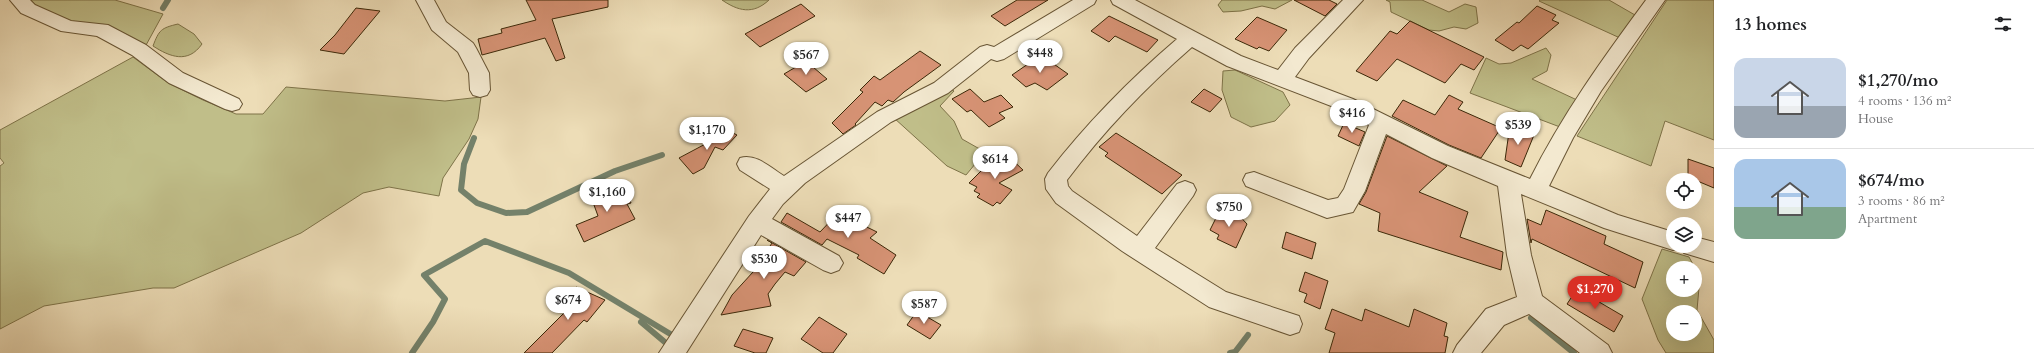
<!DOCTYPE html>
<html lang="en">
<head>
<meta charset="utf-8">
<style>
  :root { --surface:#fff; --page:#f2f2f2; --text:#202124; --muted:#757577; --line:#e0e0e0; --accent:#d93025 }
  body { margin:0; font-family:Cardo,serif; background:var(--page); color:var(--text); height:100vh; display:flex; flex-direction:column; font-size:15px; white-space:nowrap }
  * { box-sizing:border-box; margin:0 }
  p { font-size:13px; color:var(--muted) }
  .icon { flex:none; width:22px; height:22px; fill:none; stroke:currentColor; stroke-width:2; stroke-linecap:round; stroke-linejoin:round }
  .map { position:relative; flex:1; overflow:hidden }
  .details { display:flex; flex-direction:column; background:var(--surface); width:320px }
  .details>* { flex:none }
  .controls { position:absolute; left:1666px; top:173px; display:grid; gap:8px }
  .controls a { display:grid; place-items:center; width:36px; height:36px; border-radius:50%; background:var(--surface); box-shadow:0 4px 16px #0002; font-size:20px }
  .price { position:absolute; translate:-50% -34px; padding:0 9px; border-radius:14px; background:#fff; color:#222; font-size:13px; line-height:26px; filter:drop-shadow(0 1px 2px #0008) }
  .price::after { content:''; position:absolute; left:50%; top:24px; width:12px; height:9px; margin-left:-6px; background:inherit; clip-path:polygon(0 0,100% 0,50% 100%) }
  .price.active { background:var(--accent); color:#fff }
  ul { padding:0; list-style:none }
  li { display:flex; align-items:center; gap:12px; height:100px; padding:0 20px }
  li+li { border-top:1px solid var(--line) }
  li span { display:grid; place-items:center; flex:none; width:112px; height:80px; border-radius:12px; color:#555 }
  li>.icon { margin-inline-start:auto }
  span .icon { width:48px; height:48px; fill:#fffc; stroke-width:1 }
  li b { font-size:17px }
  h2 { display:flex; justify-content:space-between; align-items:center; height:48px; padding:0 20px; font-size:17px }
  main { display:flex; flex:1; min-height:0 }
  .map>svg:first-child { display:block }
</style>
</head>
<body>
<main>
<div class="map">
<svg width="1714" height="353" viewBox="0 0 1714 353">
  <rect width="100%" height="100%" fill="#edddb7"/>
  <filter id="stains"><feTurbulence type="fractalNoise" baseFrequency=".005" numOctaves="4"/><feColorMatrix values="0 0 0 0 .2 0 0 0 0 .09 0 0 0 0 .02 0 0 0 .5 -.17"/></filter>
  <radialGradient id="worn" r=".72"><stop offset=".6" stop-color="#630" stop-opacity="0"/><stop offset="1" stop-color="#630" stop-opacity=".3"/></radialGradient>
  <g fill="#c0be89" stroke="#7e7348" fill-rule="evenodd">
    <path d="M31,0H115L163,14L145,47C127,41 36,13 31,0Z"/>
    <path d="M722,0H769C753,15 738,11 722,0Z"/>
    <path d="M1222,0H1292L1275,9L1262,6L1241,11L1223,12L1218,5Z"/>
    <path d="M1386,0H1422L1449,12L1465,4L1476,7L1478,23L1466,29L1454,27L1439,31L1429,30L1391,12L1390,2Z"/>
    <path d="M1540,0H1609L1635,15L1620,38L1539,1Z"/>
    <path d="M1667,0H1714V140L1665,121L1651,166L1577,136Z"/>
    <path d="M178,24L194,34L202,44C188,64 170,57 153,46C159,30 161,28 178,24Z"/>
    <path d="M1546,48L1551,55L1547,71L1532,79L1577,100L1560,127L1470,93L1486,58L1499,64L1511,63Z"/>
    <path d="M133,57L168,83L203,100L236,114H263L286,87L445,101L481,97L478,119L469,139L443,178L439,196L389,187L363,193L301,233L174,288H153L44,306L0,329V166L4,163L0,158V130Z"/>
    <path d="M1235,70L1283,92L1290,105L1275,121L1251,127L1231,117L1222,90L1223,71Z"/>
    <path d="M946,85L954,91L940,106L954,121L962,139L985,152L966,175L947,166L894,118Z"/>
    <path d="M1662,249L1689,257L1695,268H1673V290H1695V269L1700,277L1697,310L1714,340V353H1666L1658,340L1642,299ZM1673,312H1695V334H1673Z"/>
  </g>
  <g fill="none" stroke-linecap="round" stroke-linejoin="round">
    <g stroke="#74816a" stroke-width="6">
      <path d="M163,8L168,0"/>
      <path d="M474,138L464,164L461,190L477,203L506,213L527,212L615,171L662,155"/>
      <path d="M1531,318L1574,353"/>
      <path d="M641,322L673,349L670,353"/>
      <path d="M412,353L433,322L445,299L424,275L485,241L569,273L677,338"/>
      <path d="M1230,353L1235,352L1248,335"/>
    </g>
  </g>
  <g fill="#d79375" stroke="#3c2808">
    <path d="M526,0H608V7L552,19L565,58L556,61L545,38L482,55L478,39L502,33L501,29L536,20Z"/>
    <path d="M1017,0H1048L1005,26L991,16Z"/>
    <path d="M1294,0H1329L1337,4L1325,16Z"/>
    <path d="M801,4L815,16L760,47L745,34Z"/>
    <path d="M1537,6L1556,15L1552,20L1559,23L1528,49L1521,45L1513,51L1495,40L1517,22L1519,23Z"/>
    <path d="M356,8L380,11L344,54L320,50L335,35Z"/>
    <path d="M1109,16L1158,40L1147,52L1115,36L1109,42L1091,31Z"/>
    <path d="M1257,17L1287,30L1269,51L1259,47L1257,49L1235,39Z"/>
    <path d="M1410,21L1484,57L1474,70L1461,64L1445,83L1397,59L1377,81L1356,71L1390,31L1397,34Z"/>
    <path d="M920,51L941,65L904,92L893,102L888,100L882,106L875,102L855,124L856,125L843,134L832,123L863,92L860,90L874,76L880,80Z"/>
    <path d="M1041,55L1068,74L1047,90L1035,83L1026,87L1012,75Z"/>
    <path d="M806,61L827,79L806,92L784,74Z"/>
    <path d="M970,89L984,102L1001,95L1013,107L999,113L1005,118L989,127L971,110L967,112L952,99Z"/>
    <path d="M1204,89L1222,99L1210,112L1191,102Z"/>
    <path d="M1449,95L1463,102L1458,109L1501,128L1481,158L1449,145L1392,116L1403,100L1435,115Z"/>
    <path d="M1344,123L1365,132L1359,146L1338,136Z"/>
    <path d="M1510,125L1534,135L1521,167L1505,160Z"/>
    <path d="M723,128L737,135L723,150L715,147L704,168L693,174L679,158L711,141Z"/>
    <path d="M1116,133L1182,175L1162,194L1105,156L1108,153L1099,147Z"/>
    <path d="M1387,136L1447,166L1419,192L1468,212L1460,237L1503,252L1501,270L1378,231L1380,213L1359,204L1366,192Z"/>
    <path d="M1005,153L1023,170L999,183L1012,190L1000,204L997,202L993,206L977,197L980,194L974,191L977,187L969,183L991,161Z"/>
    <path d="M1688,159L1714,168V188L1695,180L1688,179Z"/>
    <path d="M624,184L631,203L627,204L635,219L584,242L576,225L598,216L590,194Z"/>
    <path d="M1232,208L1247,224L1236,248L1217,239L1219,235L1210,230L1219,212L1222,214Z"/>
    <path d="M1546,210L1606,236L1604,244L1643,262L1635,288L1532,239L1531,243L1527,219L1541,225Z"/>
    <path d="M787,213L820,232L838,213L877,232L870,238L896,255L884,274L857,258L859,255L827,239L822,245L781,222Z"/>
    <path d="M1286,232L1316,243L1312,259L1282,248Z"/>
    <path d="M767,240L806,262L794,276L785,272L775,284L768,294L771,306L721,315L732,295L753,272L772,243Z"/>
    <path d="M1305,272L1328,281L1320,309L1304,302L1307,294L1299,291Z"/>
    <path d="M576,287L605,300L587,322L584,320L552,353H524L565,312L558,308Z"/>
    <path d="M1577,289L1623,316L1614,332L1567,304Z"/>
    <path d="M1332,309L1362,321L1365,309L1409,327L1414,309L1447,323L1444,336L1448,337L1445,353H1329L1335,333L1325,329Z"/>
    <path d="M917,311L941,325L930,339L907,325Z"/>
    <path d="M819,317L847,334L833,353H823L801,339Z"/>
    <path d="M743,329L773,338L766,353H755L734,346Z"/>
  </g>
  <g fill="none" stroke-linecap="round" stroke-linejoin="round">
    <g stroke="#685534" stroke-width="2">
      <g id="minor">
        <path d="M10,0H30L35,5L71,21L108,25L146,45L183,73L239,99L242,104L239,109L232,111L225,109L169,83L132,55L97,36L61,31L21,13Z"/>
        <path d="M416,0H434L446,22L473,43L476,48L489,73L490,90L487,95L480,97L473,95L470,90L469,73L458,52L432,30Z"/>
        <path d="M1073,0H1096L1094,4L1004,59L997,61L991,59L948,93L891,122L805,183L783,204L772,219L839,256L843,263L839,270L831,273L823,270L761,235L686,353H659L749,216L770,189L740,170L737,164L740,158C756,153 771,168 784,176L877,112L934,83L980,47L987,45L994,47Z"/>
        <path d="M1111,0H1135L1241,56L1278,70L1295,48L1343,0H1363L1309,58L1295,77L1353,99L1448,146L1530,179C1562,115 1603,58 1646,0H1665L1601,91L1573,138L1549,186L1618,215L1673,232V246H1695V237L1714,242V262L1684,253L1681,248L1673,250L1604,228L1521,194L1531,255L1542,296L1608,345L1612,353H1580L1529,314L1504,325L1481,353H1453L1457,345L1486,309L1517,297L1507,255L1498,186L1432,158L1386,134L1365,191L1353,212L1327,218L1246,186L1243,180L1246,174L1254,172L1328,200L1338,198L1344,189L1369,125L1339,109L1227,66L1192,47C1146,87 1103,132 1067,180L1068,186L1072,191L1137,236L1177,184L1185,181L1193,184L1196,190L1193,196L1155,248L1226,292L1299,316L1302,324L1299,332L1290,335L1209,307L1122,251L1056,203L1046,189L1045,179L1048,173C1086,124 1130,79 1177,39L1113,4Z"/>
      </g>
    </g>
    <use href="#minor" fill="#f3e9d0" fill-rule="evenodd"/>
  </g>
  <rect width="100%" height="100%" filter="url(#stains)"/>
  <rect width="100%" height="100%" fill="url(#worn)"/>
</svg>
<div class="controls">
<a><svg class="icon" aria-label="locate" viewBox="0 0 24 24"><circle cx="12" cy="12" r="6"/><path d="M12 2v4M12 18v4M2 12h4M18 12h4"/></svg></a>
<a><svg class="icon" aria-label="layers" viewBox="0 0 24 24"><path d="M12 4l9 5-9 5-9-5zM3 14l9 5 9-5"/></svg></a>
<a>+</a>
<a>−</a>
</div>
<b class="price" style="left:1040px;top:74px">$448</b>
<b class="price" style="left:806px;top:76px">$567</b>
<b class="price" style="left:1352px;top:134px">$416</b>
<b class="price" style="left:1518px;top:146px">$539</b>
<b class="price" style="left:707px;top:151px">$1,170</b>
<b class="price" style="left:995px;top:180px">$614</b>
<b class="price" style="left:607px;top:213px">$1,160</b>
<b class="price" style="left:1229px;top:228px">$750</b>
<b class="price" style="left:848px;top:239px">$447</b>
<b class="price" style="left:764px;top:280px">$530</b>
<b class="price active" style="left:1595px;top:310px">$1,270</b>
<b class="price" style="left:568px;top:321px">$674</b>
<b class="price" style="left:924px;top:325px">$587</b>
</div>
<section class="details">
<h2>13 homes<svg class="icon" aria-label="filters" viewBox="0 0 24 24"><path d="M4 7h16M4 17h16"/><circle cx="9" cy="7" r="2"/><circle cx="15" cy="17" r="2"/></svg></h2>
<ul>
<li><span style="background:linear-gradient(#c9d6e8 60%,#9aa5b1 0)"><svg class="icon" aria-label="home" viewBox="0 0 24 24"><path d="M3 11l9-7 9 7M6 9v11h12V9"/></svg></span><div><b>$1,270/mo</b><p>4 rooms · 136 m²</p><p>House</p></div></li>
<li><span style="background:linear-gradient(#a9c7e8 60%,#7fa58c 0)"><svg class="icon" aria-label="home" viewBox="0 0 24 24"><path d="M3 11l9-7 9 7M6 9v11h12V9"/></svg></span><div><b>$674/mo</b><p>3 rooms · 86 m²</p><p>Apartment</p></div></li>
</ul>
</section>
</main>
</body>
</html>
